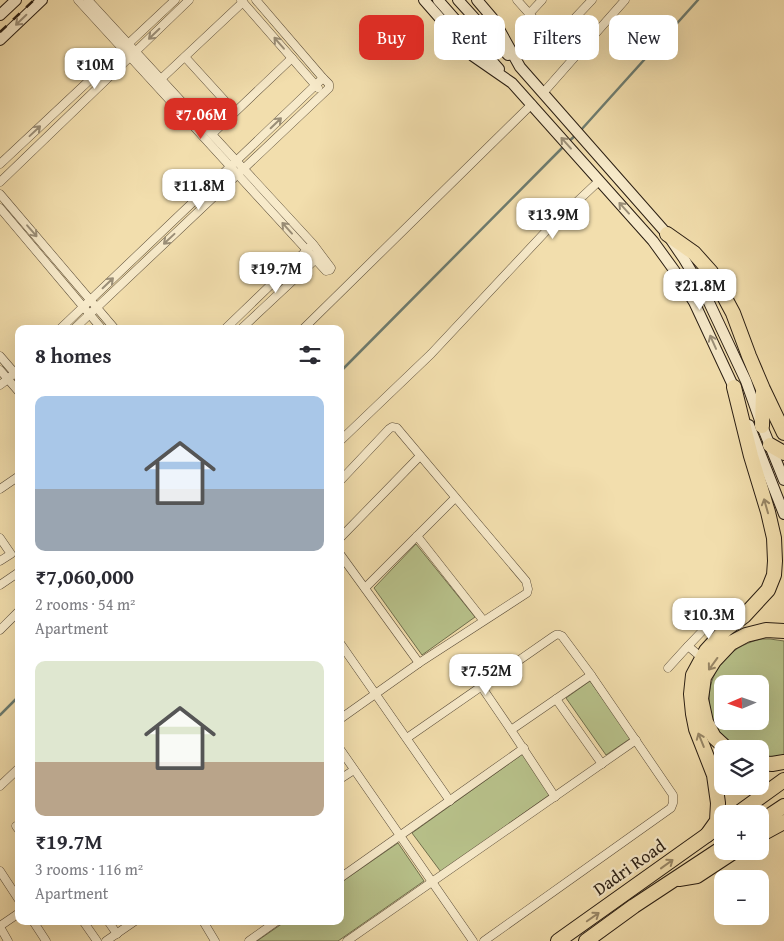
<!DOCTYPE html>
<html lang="en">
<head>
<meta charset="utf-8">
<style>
  :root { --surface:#fff; --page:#f7f7f7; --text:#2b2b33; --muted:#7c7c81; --accent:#d93025 }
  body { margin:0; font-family:"Gentium Book Plus",serif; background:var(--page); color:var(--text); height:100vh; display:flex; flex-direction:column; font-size:19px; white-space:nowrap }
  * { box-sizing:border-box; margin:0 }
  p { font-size:16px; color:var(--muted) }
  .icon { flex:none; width:28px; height:28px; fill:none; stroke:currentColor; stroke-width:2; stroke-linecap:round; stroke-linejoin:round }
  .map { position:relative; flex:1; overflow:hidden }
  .sheet { position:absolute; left:15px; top:325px; width:329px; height:600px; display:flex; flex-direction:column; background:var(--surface); border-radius:10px; box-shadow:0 5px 20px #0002 }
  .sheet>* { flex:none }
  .banner { position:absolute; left:359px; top:15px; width:350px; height:45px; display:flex; gap:10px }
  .needle { width:32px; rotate:268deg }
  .tools { position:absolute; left:714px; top:675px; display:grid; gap:10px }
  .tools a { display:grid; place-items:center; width:55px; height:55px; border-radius:10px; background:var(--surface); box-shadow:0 5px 20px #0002; font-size:25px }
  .price { position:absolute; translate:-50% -42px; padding:0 11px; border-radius:10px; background:#fff; color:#222; font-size:16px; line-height:32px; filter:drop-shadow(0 1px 2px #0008) }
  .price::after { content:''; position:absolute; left:50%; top:30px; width:15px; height:11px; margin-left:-8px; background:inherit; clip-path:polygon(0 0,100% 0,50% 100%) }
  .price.selected { background:var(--accent); color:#fff }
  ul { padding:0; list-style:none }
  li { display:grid; align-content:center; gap:10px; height:265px; padding:0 20px }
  li span { display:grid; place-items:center; height:155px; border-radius:10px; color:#555 }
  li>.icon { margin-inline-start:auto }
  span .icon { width:90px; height:90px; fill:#fffc; stroke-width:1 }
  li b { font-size:21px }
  h2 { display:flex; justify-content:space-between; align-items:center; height:60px; padding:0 20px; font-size:21px }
  .tag { padding:0 18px; border-radius:10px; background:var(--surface); box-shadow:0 5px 20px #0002; font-size:18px; line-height:45px }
  .tag.selected { background:var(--accent); color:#fff }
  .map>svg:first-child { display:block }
</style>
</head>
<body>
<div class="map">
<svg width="784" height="941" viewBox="0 0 784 941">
  <rect width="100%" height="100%" fill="#f2dead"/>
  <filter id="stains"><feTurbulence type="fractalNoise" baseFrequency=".004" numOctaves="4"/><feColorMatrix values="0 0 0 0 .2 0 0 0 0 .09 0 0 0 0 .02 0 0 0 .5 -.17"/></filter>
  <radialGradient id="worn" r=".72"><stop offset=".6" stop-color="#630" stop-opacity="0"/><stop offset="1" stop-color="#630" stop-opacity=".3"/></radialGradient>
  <g fill="#b8c28b" stroke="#70704e" fill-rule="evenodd">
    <path d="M416,544L475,617L422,655L374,588Z"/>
    <path d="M762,639H770L784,641V757L760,758V749H736C690,715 706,650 762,639ZM722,684H760V721H722Z"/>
    <path d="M590,681L631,738L606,755L566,698Z"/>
    <path d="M524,753L552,793L441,872L412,833Z"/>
    <path d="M398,843L424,881L338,941H257L286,921H340V883Z"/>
  </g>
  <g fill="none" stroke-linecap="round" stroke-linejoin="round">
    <g stroke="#6d7c70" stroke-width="2.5">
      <path d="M581,130L698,0"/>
      <path d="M568,142L577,134"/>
      <path d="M340,372L564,146"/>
      <path d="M0,715L19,696"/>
    </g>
    <g stroke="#5b4d39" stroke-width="9">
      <g id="street">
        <path d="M78,0L326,271L330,270L331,268L313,244L88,0"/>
        <path d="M241,0L318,88"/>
        <path d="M517,0L551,38L555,39L592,0"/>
        <path d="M529,14L542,0"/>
        <path d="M185,57L235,112"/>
        <path d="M161,79L243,2"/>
        <path d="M543,93L625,0"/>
        <path d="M212,134L292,58"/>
        <path d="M0,164L175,0"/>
        <path d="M0,182L189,0"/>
        <path d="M0,194L115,329"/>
        <path d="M0,208L102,329"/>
        <path d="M60,329L323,78"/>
        <path d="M74,329L329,88V84L323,78L256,0"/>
        <path d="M225,329L310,247"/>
        <path d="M241,329L318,257"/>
        <path d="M303,329L532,104"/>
        <path d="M0,356L19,378"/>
        <path d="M0,370L19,392"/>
        <path d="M0,385L8,379L19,368"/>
        <path d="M340,441L431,354L549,228L599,181"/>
        <path d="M340,481L389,429L392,427L397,428L526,581L528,589L527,593L419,663L340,719"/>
        <path d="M0,489L19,476"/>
        <path d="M417,536L483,620"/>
        <path d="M0,538L11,554L0,561"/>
        <path d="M340,538L420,456"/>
        <path d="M340,554L419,663"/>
        <path d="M0,585L19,572"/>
        <path d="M365,588L455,498"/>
        <path d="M0,630L19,611"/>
        <path d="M340,643L450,801"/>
        <path d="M702,658L688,646L710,623"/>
        <path d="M668,668L688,646"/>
        <path d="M481,686L511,730"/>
        <path d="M556,699L602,764"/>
        <path d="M407,738L554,636C557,634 558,634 562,636L591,675L673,795V803L671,808L484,941"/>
        <path d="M340,749L473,941"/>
        <path d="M340,779L354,770"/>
        <path d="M0,786L19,768"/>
        <path d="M555,797L511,730L591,675"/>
        <path d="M16,826L19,830"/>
        <path d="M0,871L19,900"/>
        <path d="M340,878L524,748"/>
        <path d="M33,921L46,941"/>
        <path d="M83,921L97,941"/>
        <path d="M108,921L117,934"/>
        <path d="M203,921L215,941"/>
        <path d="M0,926L19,913"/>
        <path d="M0,927L8,941"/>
        <path d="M106,941L135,921"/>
        <path d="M249,941L277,921"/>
        <path d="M347,941L636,740"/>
      </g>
    </g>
    <g stroke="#291d12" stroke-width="12">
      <g id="secondary">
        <path d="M424,0L473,56L512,83L653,241L674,270L694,302L736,392"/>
        <path d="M438,0L499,69"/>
        <path d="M458,0L508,55"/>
        <path d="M477,0L494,20L520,67L667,234L684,259L706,296L746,381L762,426L784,480"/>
        <path d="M0,15L16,0"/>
        <path d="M0,40L42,0"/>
        <path d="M749,425L784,514"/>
      </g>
    </g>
    <g stroke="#291d12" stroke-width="16">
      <g id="highway">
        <path d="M667,234L694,253L711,272L733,313L749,356L763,389L784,433"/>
        <path d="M762,426L763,392"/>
        <path d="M770,445L784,453"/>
        <path d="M727,749L714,737L706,722L701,699L704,677L714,661L731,643L746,635L766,630L784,631"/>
        <path d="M760,763L772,764L784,762"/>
        <path d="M737,814L784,780"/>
        <path d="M760,822L784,806"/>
        <path d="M707,835L717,821L718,803L714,775L696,729L693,714L691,694L693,675L706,651L726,629L744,616L768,590L774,575L775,561L774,538L768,512L751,456L734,387"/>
        <path d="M760,835L784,822"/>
        <path d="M679,879L697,876L735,851"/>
        <path d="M558,941L714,830"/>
        <path d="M586,941L634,906L722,848"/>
      </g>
    </g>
    <use href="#street" stroke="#f7eaca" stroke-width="8"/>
    <use href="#secondary" stroke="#f7eaca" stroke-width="10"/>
    <use href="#highway" stroke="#f2dead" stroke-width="14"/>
    <path stroke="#291d12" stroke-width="2.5" stroke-dasharray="9 9" stroke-linecap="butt" d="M0,32L34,0"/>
  </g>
  <defs><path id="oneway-shaft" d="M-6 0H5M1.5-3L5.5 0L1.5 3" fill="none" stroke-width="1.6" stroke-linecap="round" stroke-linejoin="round" transform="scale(1.25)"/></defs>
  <g stroke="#9a8e77">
    <use href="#oneway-shaft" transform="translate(21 20) rotate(136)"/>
    <use href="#oneway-shaft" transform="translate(154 34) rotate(136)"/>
    <use href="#oneway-shaft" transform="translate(279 43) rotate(-131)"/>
    <use href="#oneway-shaft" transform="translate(276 123) rotate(-44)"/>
    <use href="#oneway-shaft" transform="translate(35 131) rotate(-43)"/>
    <use href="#oneway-shaft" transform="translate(566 143) rotate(-132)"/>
    <use href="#oneway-shaft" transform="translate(624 208) rotate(-132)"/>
    <use href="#oneway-shaft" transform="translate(287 228) rotate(-132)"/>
    <use href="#oneway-shaft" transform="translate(32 231) rotate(49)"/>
    <use href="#oneway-shaft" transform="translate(169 239) rotate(137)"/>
    <use href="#oneway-shaft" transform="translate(108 283) rotate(-44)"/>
    <use href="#oneway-shaft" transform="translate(713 342) rotate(-114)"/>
  </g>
  <g stroke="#988767">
    <use href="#oneway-shaft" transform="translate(766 506) rotate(-106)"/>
    <use href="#oneway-shaft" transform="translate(713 664) rotate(126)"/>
    <use href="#oneway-shaft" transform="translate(701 740) rotate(-112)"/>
    <use href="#oneway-shaft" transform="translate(667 864) rotate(-36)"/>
    <use href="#oneway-shaft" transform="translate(593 917) rotate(-35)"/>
  </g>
  <g text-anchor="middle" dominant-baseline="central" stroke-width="4.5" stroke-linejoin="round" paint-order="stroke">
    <g font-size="18" fill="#291d12" stroke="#f7eaca">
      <text transform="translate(629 867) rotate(-35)">Dadri Road</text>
    </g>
  </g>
  <rect width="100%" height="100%" filter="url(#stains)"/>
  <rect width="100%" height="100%" fill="url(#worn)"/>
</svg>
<div class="tools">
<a><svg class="needle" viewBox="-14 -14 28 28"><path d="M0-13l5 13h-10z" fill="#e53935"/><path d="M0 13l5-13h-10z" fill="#7c7c81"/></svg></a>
<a><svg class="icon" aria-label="layers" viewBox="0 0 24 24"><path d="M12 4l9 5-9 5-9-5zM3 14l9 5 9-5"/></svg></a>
<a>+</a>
<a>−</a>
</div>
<b class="price" style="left:95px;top:90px">₹10M</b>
<b class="price selected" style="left:201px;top:140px">₹7.06M</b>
<b class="price" style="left:199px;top:211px">₹11.8M</b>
<b class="price" style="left:553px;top:240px">₹13.9M</b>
<b class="price" style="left:276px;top:294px">₹19.7M</b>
<b class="price" style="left:700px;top:311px">₹21.8M</b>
<b class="price" style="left:709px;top:640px">₹10.3M</b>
<b class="price" style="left:486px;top:696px">₹7.52M</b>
<div class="banner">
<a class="tag selected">Buy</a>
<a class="tag">Rent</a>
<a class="tag">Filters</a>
<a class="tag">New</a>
</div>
<section class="sheet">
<h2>8 homes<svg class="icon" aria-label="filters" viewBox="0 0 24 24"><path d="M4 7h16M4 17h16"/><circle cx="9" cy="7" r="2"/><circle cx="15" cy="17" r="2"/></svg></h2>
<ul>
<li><span style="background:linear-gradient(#a9c7e8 60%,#9aa5b1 0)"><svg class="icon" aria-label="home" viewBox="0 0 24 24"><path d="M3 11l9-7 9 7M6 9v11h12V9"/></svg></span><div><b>₹7,060,000</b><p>2 rooms · 54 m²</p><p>Apartment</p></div></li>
<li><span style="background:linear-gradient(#dfe7d0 65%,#b9a48a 0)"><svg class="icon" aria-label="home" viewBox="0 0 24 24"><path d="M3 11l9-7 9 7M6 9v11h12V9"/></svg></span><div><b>₹19.7M</b><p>3 rooms · 116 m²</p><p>Apartment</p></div></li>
</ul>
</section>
</div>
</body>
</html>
